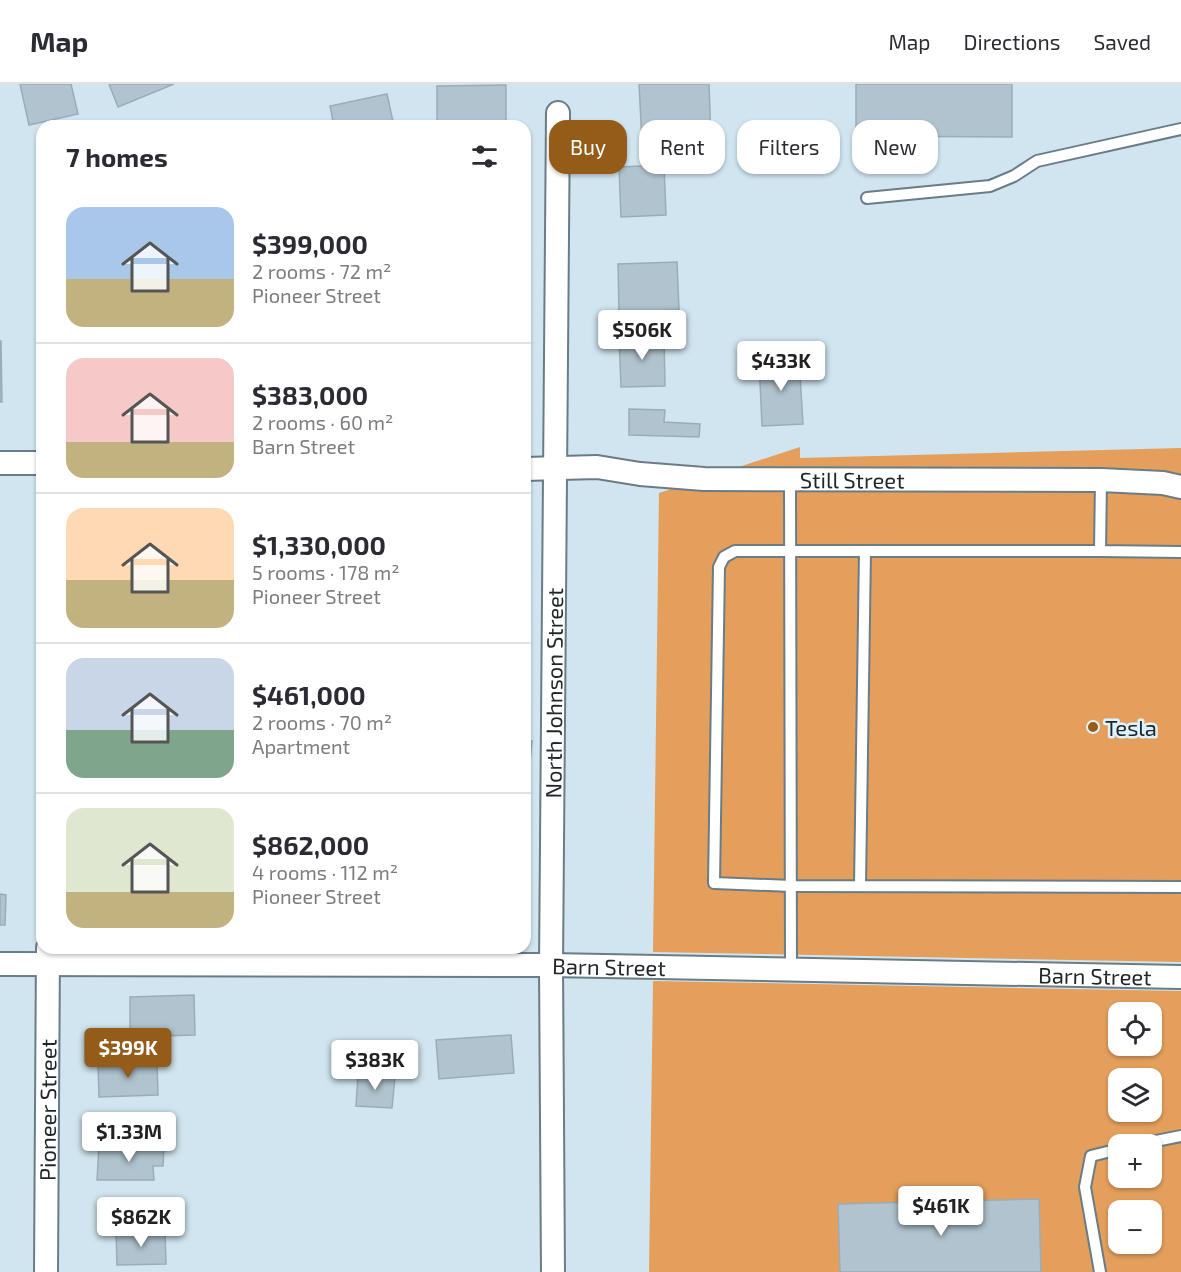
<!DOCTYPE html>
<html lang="en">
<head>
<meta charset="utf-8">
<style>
  :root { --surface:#fff; --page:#f7f7f7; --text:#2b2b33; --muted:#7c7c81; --line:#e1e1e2; --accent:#955b19 }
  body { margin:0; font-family:"Exo 2",sans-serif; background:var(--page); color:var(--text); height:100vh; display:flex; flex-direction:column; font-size:22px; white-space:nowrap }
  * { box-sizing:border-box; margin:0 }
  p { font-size:20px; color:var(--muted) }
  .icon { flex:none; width:33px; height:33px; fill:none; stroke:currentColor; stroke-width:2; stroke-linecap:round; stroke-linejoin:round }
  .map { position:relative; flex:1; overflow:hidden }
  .details { position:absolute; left:36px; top:36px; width:495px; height:834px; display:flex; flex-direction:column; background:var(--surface); border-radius:18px; box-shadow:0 2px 4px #0004 }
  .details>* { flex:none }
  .hud { position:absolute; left:549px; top:36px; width:542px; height:54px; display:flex; gap:12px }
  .fabs { position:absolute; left:1108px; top:918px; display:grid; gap:12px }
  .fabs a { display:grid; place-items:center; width:54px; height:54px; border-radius:12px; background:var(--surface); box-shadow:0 2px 4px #0004; font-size:30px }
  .price { position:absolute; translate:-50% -51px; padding:0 14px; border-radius:6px; background:#fff; color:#222; font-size:20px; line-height:39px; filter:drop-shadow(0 2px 3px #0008) }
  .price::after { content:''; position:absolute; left:50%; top:36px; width:18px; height:14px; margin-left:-9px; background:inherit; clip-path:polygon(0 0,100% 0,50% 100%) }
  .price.on { background:var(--accent); color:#fff }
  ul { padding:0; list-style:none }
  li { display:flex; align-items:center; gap:18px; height:150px; padding:0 30px }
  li+li { border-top:2px solid var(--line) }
  li span { display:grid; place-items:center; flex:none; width:168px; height:120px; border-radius:18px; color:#555 }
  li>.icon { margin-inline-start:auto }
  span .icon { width:72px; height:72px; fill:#fffc; stroke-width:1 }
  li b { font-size:26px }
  h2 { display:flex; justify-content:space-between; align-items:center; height:72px; padding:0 30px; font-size:26px }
  .chip { padding:0 21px; border-radius:18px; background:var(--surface); box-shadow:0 2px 4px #0004; font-size:21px; line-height:54px }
  .chip.on { background:var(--accent); color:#fff }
  header { display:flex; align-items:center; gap:36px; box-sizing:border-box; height:84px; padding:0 30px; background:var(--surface); border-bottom:2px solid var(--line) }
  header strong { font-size:28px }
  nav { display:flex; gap:33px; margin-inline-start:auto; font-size:21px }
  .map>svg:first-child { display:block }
</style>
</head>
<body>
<header>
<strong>Map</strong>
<nav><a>Map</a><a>Directions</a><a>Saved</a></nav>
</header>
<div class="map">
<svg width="1181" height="1188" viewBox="0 0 1181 1188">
  <rect width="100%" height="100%" fill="#d0e5ef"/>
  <g fill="#e49f5c" fill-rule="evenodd">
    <path d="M800,363V374L1181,364V878L653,868L659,409Z"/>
    <path d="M653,897L1181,907V1188H649ZM1119,928H1152V962H1119ZM1119,994H1152V1028H1119ZM1119,1060H1152V1094H1119ZM1119,1126H1152V1160H1119Z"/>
  </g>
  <g fill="#b0c3ce" stroke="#9aadb7" stroke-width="1.5">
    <path d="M20,0H71L78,30L29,41Z"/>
    <path d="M109,0H174L118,23Z"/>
    <path d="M639,0H709L711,55L642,58Z"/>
    <path d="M856,0H1012V53L856,52Z"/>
    <path d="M506,1V42H437V2Z"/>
    <path d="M387,10L394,42H334L330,22Z"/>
    <path d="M664,81L666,131L621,133L619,83Z"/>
    <path d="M677,178L679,226L619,228L618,180Z"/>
    <path d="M664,251L665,302L621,303L619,252Z"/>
    <path d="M0,257H1L2,318H0Z"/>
    <path d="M799,274L803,340L762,342L759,276Z"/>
    <path d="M629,325L665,326L664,338L700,340L699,353L629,351Z"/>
    <path d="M525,657H532L530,679H525Z"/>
    <path d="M0,810L6,811L5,841H0Z"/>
    <path d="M194,911L195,951L130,953V913Z"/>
    <path d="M511,951L514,989L439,995L436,956Z"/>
    <path d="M157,977L158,1011L99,1013L98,979Z"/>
    <path d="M358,990L395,993L392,1024L356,1022Z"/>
    <path d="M99,1062L164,1063L163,1082H153L154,1096H97Z"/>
    <path d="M1039,1115L1041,1188H840L838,1120Z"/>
    <path d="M165,1146L166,1180L117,1181L116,1147Z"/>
  </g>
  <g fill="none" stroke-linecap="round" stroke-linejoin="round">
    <g stroke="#6a7c86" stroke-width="14">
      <g id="lane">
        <path d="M867,114L990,102L1014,92L1037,77L1181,45"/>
        <path d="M790,394L791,885"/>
        <path d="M1101,396L1100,467L1181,468"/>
        <path d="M1100,467H735L724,473L719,483L714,799L792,802L1181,803"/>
        <path d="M860,802L865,467"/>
        <path d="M1141,1060L1181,1052"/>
        <path d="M1100,1188L1085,1103L1091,1072L1119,1065"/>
      </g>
    </g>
    <g stroke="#6a7c86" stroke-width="26">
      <g id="street">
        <path d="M0,379H42"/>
        <path id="s1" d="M525,385L597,383L640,390L704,395L1101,396L1163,399L1181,403"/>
        <path id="s2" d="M0,880L551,881L1181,893"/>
        <path id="s3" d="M46,1188L48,864"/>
        <path id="s4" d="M553,1188L551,881L558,29"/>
      </g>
    </g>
    <use href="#lane" stroke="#fff" stroke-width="10"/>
    <use href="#street" stroke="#fff" stroke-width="22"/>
  </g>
  <circle fill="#955b19" stroke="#def2fd" stroke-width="2" cx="1093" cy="643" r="6"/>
  <g text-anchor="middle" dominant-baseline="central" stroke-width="5" stroke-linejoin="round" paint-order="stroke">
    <g font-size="22" fill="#1f262a" stroke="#def2fd">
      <text stroke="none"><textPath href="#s1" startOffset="328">Still Street</textPath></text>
      <text stroke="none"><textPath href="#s4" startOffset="579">North Johnson Street</textPath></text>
      <text stroke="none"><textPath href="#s2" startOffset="609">Barn Street</textPath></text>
      <text stroke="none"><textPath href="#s2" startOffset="1095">Barn Street</textPath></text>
      <text stroke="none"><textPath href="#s3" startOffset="162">Pioneer Street</textPath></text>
    </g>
    <g font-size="22" fill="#1f262a" stroke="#def2fd" text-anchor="start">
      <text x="1105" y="643">Tesla</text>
    </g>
  </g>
</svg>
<div class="fabs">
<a><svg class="icon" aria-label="locate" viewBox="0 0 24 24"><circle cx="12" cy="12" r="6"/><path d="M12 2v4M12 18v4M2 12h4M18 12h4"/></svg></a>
<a><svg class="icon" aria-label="layers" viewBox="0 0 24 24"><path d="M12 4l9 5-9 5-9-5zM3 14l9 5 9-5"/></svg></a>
<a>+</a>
<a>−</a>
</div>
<b class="price" style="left:642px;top:277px">$506K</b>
<b class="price" style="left:781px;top:308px">$433K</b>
<b class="price on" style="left:128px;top:995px">$399K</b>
<b class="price" style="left:375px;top:1007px">$383K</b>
<b class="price" style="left:129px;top:1079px">$1.33M</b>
<b class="price" style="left:941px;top:1153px">$461K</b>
<b class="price" style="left:141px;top:1164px">$862K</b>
<div class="hud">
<a class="chip on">Buy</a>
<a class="chip">Rent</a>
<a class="chip">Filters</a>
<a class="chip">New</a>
</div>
<section class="details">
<h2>7 homes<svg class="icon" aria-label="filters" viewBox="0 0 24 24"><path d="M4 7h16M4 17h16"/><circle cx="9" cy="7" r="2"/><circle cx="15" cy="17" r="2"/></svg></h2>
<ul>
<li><span style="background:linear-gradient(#a9c7e8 60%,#c2b280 0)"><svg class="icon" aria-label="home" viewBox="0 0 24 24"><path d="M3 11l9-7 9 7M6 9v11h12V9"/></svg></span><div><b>$399,000</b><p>2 rooms · 72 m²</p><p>Pioneer Street</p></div></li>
<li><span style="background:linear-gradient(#f6c9c9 70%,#c2b280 0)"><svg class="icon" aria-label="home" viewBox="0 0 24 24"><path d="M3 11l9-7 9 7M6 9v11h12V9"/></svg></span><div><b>$383,000</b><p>2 rooms · 60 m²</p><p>Barn Street</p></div></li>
<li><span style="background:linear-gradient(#ffd9b3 60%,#c2b280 0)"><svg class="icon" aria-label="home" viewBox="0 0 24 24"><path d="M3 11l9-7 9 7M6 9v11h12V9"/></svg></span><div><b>$1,330,000</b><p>5 rooms · 178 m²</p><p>Pioneer Street</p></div></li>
<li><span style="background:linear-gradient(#c9d6e8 60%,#7fa58c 0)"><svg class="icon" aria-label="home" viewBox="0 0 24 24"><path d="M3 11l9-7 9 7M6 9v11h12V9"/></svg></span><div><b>$461,000</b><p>2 rooms · 70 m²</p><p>Apartment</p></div></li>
<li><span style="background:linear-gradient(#dfe7d0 70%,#c2b280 0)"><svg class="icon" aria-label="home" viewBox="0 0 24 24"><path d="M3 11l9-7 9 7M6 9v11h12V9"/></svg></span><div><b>$862,000</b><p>4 rooms · 112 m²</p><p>Pioneer Street</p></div></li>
</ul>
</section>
</div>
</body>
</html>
